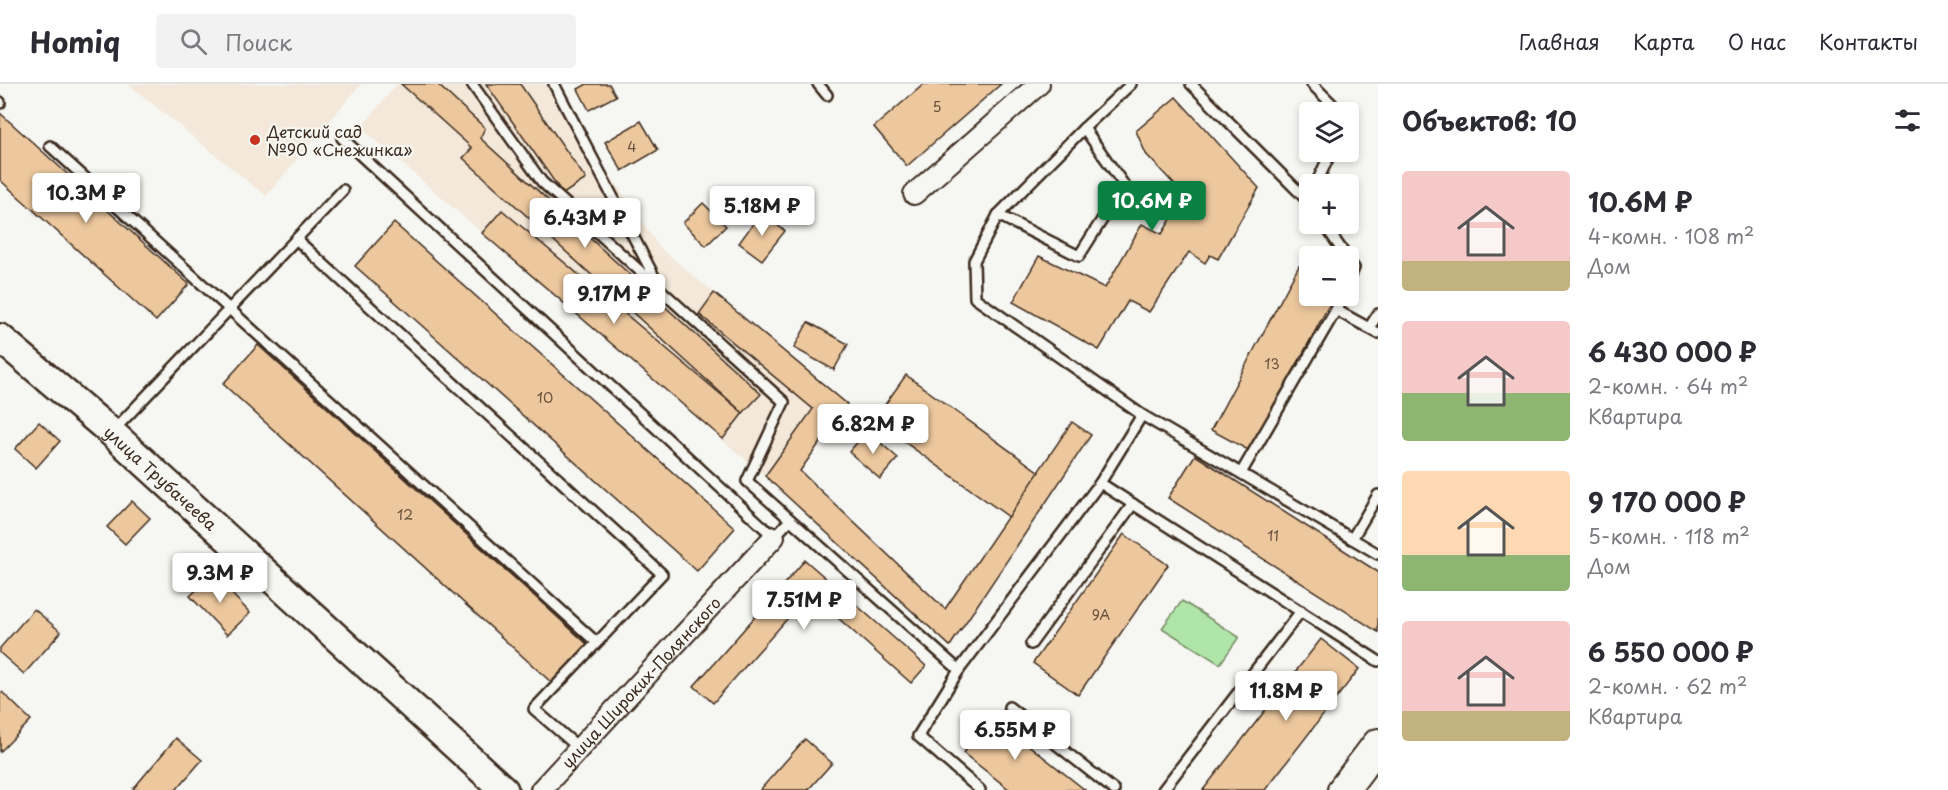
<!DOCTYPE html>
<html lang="ru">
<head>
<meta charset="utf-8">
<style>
  :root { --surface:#fff; --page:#f2f2f3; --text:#2b2b33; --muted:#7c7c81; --line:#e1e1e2; --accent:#0b8043 }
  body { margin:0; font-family:"Playpen Sans",sans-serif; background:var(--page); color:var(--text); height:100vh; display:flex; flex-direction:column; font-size:22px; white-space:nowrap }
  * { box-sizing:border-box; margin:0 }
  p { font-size:20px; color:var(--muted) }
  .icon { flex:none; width:33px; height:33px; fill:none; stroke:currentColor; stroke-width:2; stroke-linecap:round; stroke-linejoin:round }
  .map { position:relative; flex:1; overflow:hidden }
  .drawer { display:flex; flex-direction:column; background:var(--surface); width:570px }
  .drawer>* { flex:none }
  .controls { position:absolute; left:1299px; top:18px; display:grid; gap:12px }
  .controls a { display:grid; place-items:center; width:60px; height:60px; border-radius:6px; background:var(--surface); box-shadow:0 3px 9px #0003; font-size:30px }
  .price { position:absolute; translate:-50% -51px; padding:0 14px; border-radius:6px; background:#fff; color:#222; font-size:20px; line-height:39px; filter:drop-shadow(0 2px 3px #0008) }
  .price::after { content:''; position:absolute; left:50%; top:36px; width:18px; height:14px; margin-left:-9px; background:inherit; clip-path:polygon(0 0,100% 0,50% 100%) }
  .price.active { background:var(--accent); color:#fff }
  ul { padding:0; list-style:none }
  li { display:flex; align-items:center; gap:18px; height:150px; padding:0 24px }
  li span { display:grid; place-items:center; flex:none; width:168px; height:120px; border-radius:6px; color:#555 }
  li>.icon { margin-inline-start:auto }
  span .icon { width:72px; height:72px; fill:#fffc; stroke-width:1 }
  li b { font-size:26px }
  h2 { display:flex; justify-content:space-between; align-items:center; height:72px; padding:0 24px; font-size:26px }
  header { display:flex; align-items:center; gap:36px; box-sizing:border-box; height:84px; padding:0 30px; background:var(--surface); border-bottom:2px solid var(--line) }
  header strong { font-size:28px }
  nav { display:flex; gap:33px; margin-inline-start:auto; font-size:21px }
  .search { width:420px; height:54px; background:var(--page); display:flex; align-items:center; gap:15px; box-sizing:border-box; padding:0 21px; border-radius:6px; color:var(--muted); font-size:22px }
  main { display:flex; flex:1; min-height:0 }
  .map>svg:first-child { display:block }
</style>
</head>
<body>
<header>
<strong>Homiq</strong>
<div class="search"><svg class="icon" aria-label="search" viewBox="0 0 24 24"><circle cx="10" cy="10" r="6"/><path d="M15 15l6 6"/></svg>Поиск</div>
<nav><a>Главная</a><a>Карта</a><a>О нас</a><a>Контакты</a></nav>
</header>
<main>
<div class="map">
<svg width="1378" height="706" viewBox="0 0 1378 706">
  <rect width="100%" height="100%" fill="#f6f6f2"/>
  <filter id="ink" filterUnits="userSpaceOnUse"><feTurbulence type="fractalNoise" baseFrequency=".0167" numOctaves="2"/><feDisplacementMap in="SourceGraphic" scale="12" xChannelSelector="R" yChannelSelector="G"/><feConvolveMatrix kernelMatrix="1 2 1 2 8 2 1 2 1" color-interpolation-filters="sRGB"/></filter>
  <g filter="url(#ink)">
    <g fill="#f3e8d9">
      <path d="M128,0H361L266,112Z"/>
      <path d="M397,0H548L660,164L847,320L800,387L783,408L361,44Z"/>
    </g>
    <path fill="#afe5a8" stroke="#758863" stroke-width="1.5" d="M1182,517L1239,553L1220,580L1162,544Z"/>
    <g fill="#edc89e" stroke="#3b2a1e" stroke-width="1.5">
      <path d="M401,0H437L485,44L480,54L761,310L743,329L463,74L472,64Z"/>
      <path d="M486,0H520L586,95L563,110Z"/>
      <path d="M587,0H609L616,12L589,26L578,5Z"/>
      <path d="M924,0H1001L907,82L874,43Z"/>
      <path d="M1176,13L1259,104L1218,175L1210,171L1205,179L1189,168L1149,228L1128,217L1099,266L1013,218L1039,172L1105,204L1142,140L1162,150L1185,112L1146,70L1136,47Z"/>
      <path d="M0,29L189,200L156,237L0,96Z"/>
      <path d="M641,37L658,66L622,87L605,58Z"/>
      <path d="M703,119L726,142L706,162L683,139Z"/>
      <path d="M502,126L743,329L723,355L482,149Z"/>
      <path d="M761,129L785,147L762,176L739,159Z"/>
      <path d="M394,139L735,444L697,487L355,182Z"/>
      <path d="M1299,182L1310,188V212H1334L1250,367L1211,346Z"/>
      <path d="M714,209L847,320L800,387L945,525L1072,338L1091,351L950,562L765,392L813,325L699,230Z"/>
      <path d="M808,238L848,260L834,286L794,264Z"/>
      <path d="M258,261L587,560L552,599L223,300Z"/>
      <path d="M906,291L1039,388L1009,433L874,336Z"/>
      <path d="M39,338L60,357L36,384L15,365Z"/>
      <path d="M867,347L898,374L880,395L849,368Z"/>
      <path d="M1195,371L1378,488V548L1168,414Z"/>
      <path d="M132,417L150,434L125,460L107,443Z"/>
      <path d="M1124,450L1168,481L1078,611L1033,579Z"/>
      <path d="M805,476L926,582L911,599L810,509L713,619L694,602Z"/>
      <path d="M213,490L250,529L227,551L190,512Z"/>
      <path d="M34,525L61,548L24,590L0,569V564Z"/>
      <path d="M1321,555L1359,585L1265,706H1203Z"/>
      <path d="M2,608L31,636L0,668V610Z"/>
      <path d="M992,632L1085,706H1010L963,669Z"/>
      <path d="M176,654L202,676L176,706H134L133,705Z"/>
      <path d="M805,655L832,679L808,706H760Z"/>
    </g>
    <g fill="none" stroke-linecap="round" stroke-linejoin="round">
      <g stroke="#3b2a1e" stroke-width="14">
        <g id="lane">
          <path d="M472,0L542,98L784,318L747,397L959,586L1100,399L1142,331"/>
          <path d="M554,0L658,200"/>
          <path d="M818,0L827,11"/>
          <path d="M1131,0L1084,44L998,131L974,177L975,214L1142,331L1378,470"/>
          <path d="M1191,0L1308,117"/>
          <path d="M1312,0L1340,28"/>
          <path d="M0,18V19"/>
          <path d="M342,54L774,453L789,437"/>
          <path d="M50,62L596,558"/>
          <path d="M1316,100L1331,68"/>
          <path d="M998,131L1079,172L1124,101L1084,44"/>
          <path d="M1324,140L1346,172"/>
          <path d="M296,155L662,490L534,625L579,664"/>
          <path d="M1348,176L1354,184L1348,198"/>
          <path d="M1336,226L1378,249"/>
          <path d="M1369,244L1378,230"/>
          <path d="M113,347L343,106"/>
          <path d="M1241,389L1336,226L1343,212"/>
          <path d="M1100,399L1378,577"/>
          <path d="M1352,455L1378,411"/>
          <path d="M1031,560L1133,420"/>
          <path d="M959,586L918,652L980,706"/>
          <path d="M1009,623L1114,706"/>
          <path d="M1163,706L1301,527"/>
        </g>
      </g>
      <g stroke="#3b2a1e" stroke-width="24">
        <g id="street">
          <path d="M914,110L1039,0"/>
          <path id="s1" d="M541,706L774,453"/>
        </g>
      </g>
      <g stroke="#3b2a1e" stroke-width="32">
        <g id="secondary">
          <path id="s2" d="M0,254L112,349L504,706"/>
        </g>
      </g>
      <g stroke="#3b2a1e" stroke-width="34">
        <path id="primary" d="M1343,706L1378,660"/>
      </g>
      <use href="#lane" stroke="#f6f6f2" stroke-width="9"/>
      <use href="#street" stroke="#f6f6f2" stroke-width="20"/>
      <use href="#secondary" stroke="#f6f6f2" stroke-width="27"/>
      <use href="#primary" stroke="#f6f6f2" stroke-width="30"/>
    </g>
  </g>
  <circle fill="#c8321e" stroke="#f6f6f2" stroke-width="2" cx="255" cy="56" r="6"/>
  <g text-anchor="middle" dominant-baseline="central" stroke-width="4.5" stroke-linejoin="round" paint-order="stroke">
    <g font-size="14" fill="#68523e">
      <text x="937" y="22">5</text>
      <text x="632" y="62">4</text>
      <text x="1272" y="279">13</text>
      <text x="545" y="313">10</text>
      <text x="405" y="430">12</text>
      <text x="1273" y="451">11</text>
      <text x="1101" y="530">9А</text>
    </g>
    <g font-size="16" fill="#3b2a1e" stroke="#f6f6f2" text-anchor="start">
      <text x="267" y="47">Детский сад<tspan x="267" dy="18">№90 «Снежинка»</tspan></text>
    </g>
    <g font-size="16" fill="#3b2a1e" stroke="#f6f6f2">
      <text stroke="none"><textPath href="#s2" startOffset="213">улица Трубачеева</textPath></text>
      <text stroke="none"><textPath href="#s1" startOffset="147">улица Широких-Полянского</textPath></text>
    </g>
  </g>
</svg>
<div class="controls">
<a><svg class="icon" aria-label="layers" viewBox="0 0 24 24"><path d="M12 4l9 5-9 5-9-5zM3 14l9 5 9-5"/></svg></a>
<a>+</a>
<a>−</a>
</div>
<b class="price" style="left:86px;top:140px">10.3M ₽</b>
<b class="price active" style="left:1152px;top:148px">10.6M ₽</b>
<b class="price" style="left:762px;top:153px">5.18M ₽</b>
<b class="price" style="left:585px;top:165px">6.43M ₽</b>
<b class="price" style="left:614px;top:241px">9.17M ₽</b>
<b class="price" style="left:873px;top:371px">6.82M ₽</b>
<b class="price" style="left:220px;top:520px">9.3M ₽</b>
<b class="price" style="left:804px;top:547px">7.51M ₽</b>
<b class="price" style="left:1286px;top:638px">11.8M ₽</b>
<b class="price" style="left:1015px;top:677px">6.55M ₽</b>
</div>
<section class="drawer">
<h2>Объектов: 10<svg class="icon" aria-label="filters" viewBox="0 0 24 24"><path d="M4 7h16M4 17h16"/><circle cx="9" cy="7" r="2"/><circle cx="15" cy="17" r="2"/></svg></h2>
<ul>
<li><span style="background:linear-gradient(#f6c9c9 75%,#c2b280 0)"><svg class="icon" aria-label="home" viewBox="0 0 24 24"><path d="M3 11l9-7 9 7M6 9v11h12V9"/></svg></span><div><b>10.6M ₽</b><p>4-комн. · 108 m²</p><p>Дом</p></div></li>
<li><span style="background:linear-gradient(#f6c9c9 60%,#8fb573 0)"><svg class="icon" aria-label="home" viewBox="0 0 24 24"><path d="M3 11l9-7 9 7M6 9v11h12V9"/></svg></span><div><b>6 430 000 ₽</b><p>2-комн. · 64 m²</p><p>Квартира</p></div></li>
<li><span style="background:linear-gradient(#ffd9b3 70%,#8fb573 0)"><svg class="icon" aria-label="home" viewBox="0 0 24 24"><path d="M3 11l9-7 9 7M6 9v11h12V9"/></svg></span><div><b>9 170 000 ₽</b><p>5-комн. · 118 m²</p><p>Дом</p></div></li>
<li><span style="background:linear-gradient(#f6c9c9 75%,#c2b280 0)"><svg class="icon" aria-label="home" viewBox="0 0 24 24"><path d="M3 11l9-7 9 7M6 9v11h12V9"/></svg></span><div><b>6 550 000 ₽</b><p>2-комн. · 62 m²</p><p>Квартира</p></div></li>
</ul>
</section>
</main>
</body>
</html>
